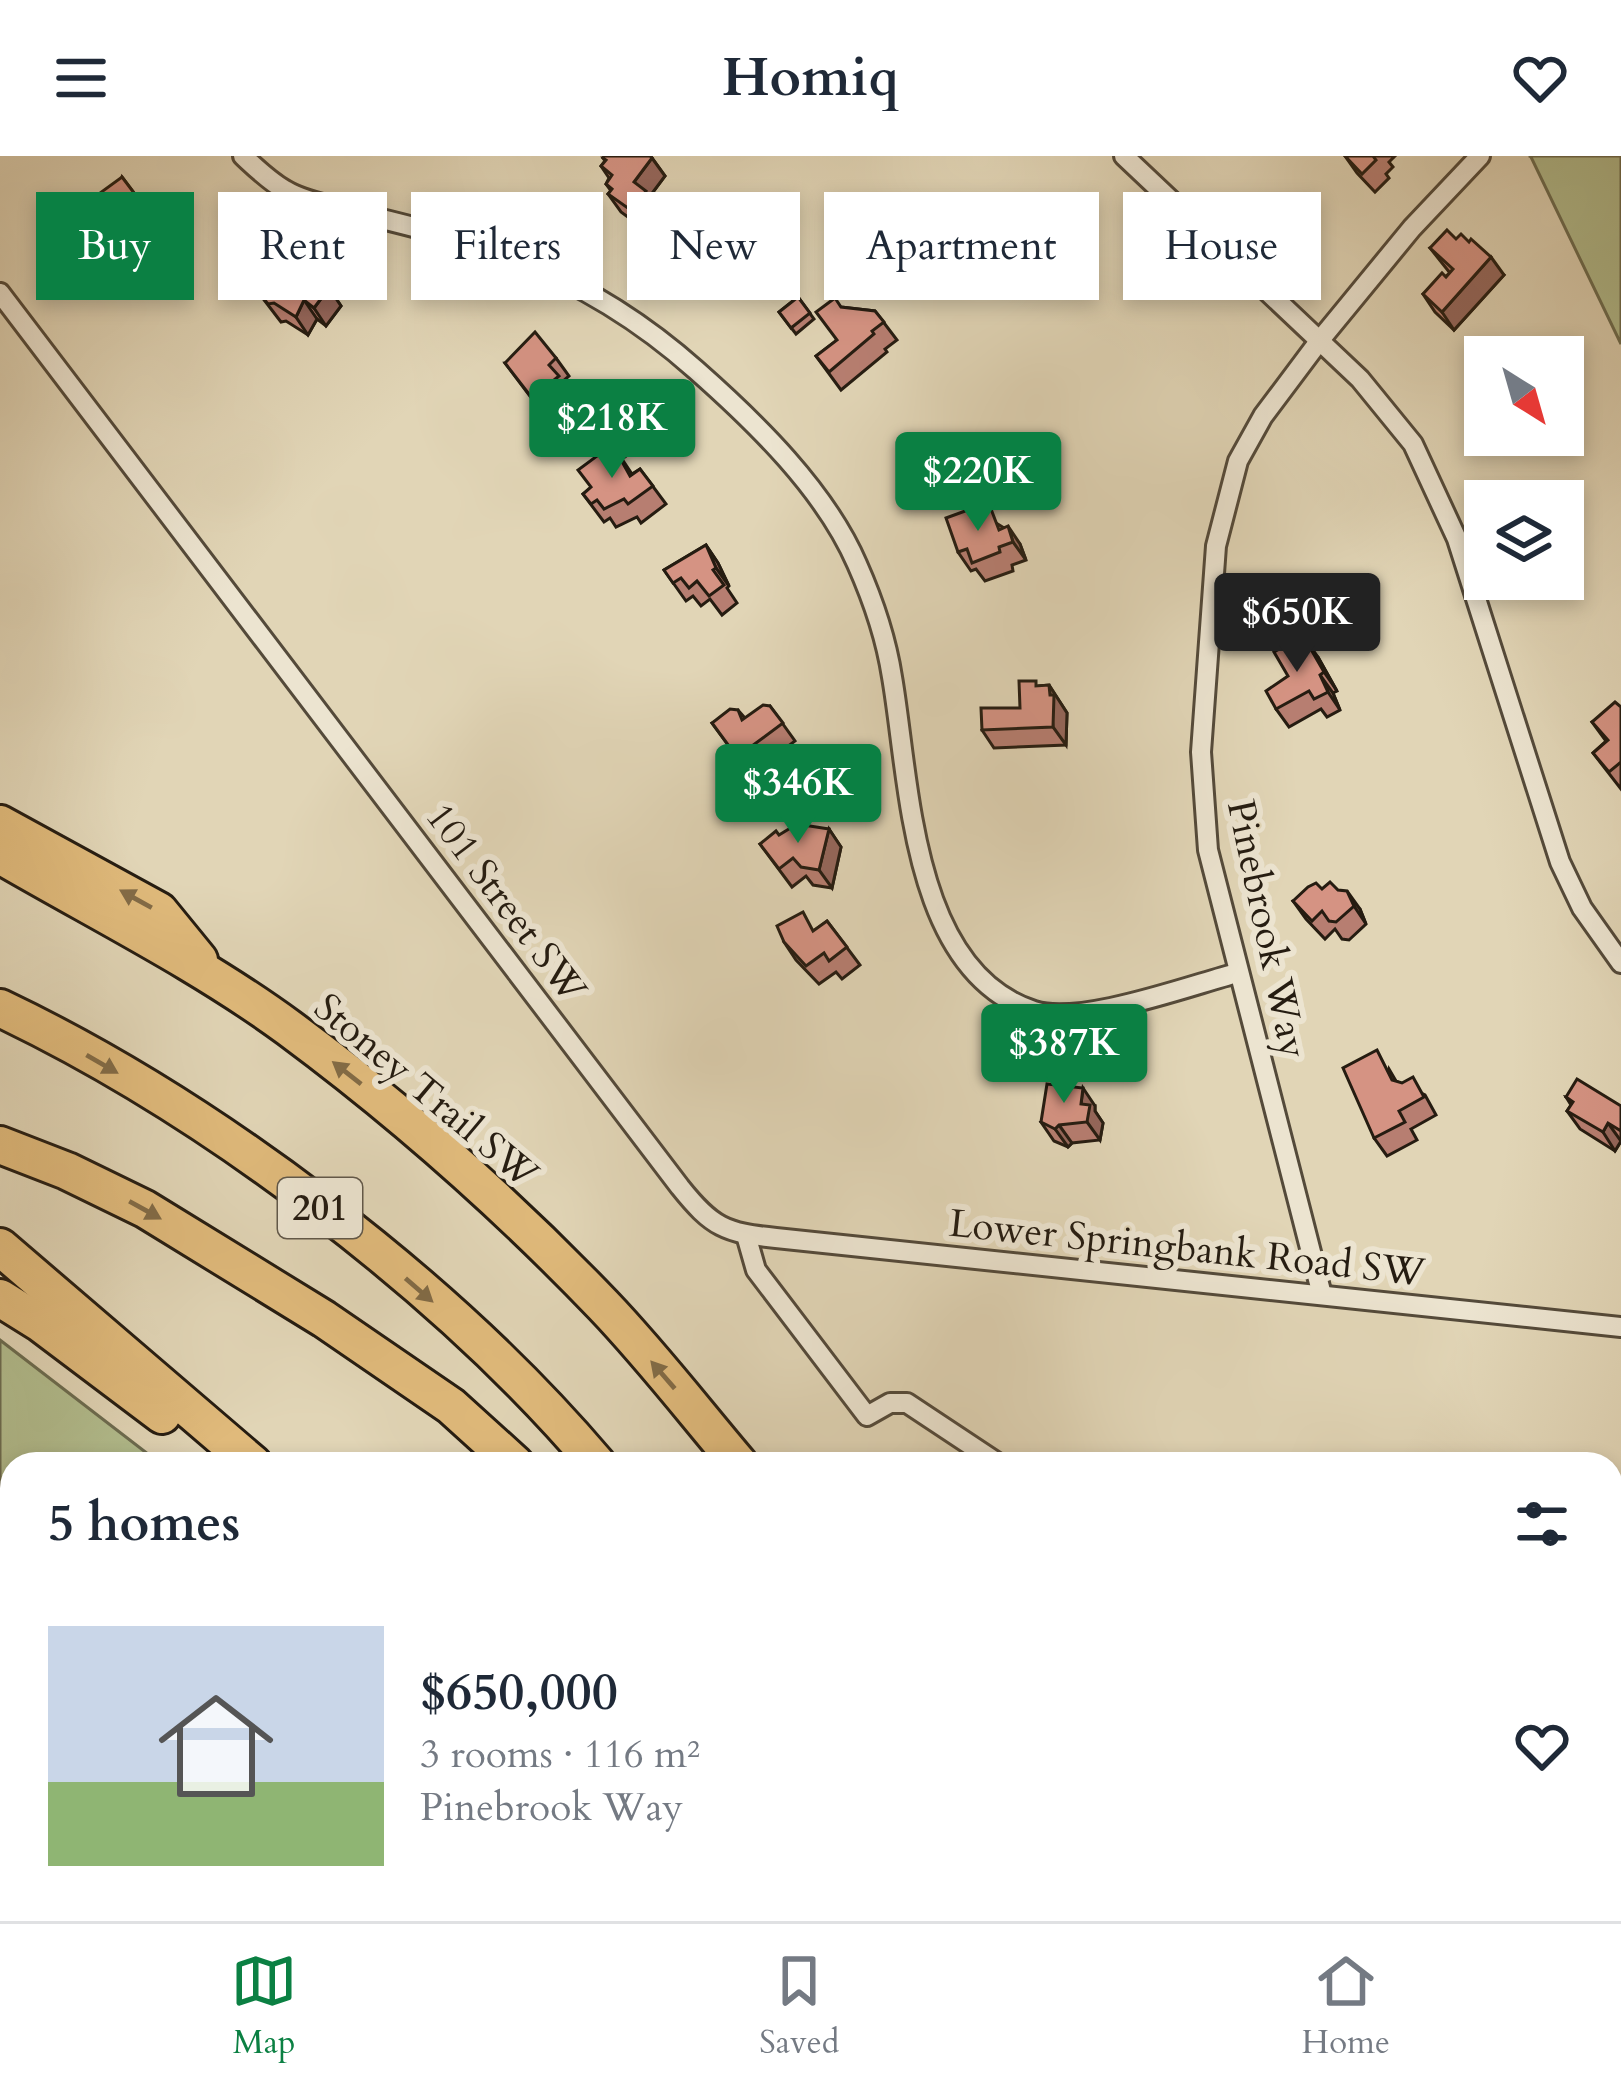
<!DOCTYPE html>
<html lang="en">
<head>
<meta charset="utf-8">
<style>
  :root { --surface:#fff; --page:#f6f6f7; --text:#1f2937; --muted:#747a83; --line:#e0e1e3; --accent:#0b8043 }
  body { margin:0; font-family:Cardo,serif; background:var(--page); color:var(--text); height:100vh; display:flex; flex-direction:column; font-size:45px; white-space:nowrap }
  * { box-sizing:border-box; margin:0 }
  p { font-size:39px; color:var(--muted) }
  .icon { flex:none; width:66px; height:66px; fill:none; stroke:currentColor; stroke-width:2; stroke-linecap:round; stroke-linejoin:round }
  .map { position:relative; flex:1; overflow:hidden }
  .panel { position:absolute; left:0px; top:1296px; width:1623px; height:471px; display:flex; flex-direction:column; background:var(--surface); border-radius:36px 36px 0 0; box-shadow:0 6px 18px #0003 }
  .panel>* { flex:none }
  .banner { position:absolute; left:36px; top:36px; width:1551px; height:108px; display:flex; gap:24px }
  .needle { width:78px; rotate:143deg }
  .fabs { position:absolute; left:1464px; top:180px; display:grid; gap:24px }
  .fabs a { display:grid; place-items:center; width:120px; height:120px; border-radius:0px; background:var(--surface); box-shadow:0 6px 18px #0003; font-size:60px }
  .price { position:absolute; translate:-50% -102px; padding:0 27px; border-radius:12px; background:var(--accent); color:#fff; font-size:39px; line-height:78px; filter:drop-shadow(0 3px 6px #0008) }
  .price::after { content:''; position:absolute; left:50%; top:72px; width:36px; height:27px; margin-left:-18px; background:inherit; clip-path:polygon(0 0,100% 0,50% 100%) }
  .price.active { background:#222; color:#fff }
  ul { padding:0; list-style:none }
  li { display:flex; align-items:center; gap:36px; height:300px; padding:0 48px }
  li+li { border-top:3px solid var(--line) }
  li span { display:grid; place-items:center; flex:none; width:336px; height:240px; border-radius:0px; color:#555 }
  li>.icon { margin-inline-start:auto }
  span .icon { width:144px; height:144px; fill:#fffc; stroke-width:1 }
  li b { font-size:51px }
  h2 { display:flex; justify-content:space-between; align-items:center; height:144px; padding:0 48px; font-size:51px }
  .tag { padding:0 42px; border-radius:0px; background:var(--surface); box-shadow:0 6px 18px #0003; font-size:42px; line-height:108px }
  .tag.active { background:var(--accent); color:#fff }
  header { display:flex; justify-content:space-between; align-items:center; height:156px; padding:0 48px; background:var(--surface); font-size:54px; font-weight:700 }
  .tabs { display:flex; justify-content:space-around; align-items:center; height:168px; border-top:3px solid var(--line); background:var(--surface); font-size:33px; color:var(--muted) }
  .tabs a { display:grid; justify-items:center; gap:6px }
  .tabs .active { color:var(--accent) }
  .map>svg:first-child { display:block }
</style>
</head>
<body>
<header><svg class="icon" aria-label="menu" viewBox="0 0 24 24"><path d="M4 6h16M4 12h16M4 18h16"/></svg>Homiq<svg class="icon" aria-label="heart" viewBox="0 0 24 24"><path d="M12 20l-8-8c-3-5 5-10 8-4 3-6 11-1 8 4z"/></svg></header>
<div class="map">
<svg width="1621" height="1765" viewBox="0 0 1621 1765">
  <rect width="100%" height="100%" fill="#e1d5b6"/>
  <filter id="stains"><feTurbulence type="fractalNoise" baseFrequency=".00167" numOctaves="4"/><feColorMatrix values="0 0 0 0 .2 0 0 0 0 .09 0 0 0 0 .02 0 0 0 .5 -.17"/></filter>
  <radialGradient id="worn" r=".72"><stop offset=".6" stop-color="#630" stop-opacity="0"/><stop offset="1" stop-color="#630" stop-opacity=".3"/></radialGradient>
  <g fill="#b2bd8e" stroke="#6c6c50" stroke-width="3">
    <path d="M1529,0H1621V188L1531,1Z"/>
    <path d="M0,1184L161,1308H12V1755H672L681,1765H0Z"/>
  </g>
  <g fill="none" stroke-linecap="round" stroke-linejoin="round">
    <g stroke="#544a3a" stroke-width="24">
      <g id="minor">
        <path d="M243,0C256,12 269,25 285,34C303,45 325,48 345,54C389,65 434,75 477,89C559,115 631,156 696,214C756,267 825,334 857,408C873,444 886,482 892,521C910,624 910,815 1034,855C1080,870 1188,830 1237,817"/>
        <path d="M1124,0L1360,223L1413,288L1457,383L1560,706L1582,752L1621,807"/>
        <path d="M0,137L680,1031C712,1071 725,1077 776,1082L1621,1171"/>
        <path d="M746,1079L756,1114L867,1260L890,1247H907L999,1308"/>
        <path d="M1322,1139L1208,694L1201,596L1216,390L1238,305L1263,260L1320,184L1412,72L1480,0"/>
        <path d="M1611,1710L1621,1715"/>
      </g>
    </g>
    <g stroke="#251c11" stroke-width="42">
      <g id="motorway">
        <path d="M0,668L159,755L199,804"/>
        <path d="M0,699C96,755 199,806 289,872C401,955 507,1049 603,1149C651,1199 694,1255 739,1308"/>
        <path d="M0,852C210,952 446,1130 597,1308"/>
        <path d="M0,989L67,1015L145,1053L324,1163L451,1250L515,1308"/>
        <path d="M0,1091L253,1308"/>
        <path d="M0,1142L40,1167L162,1259"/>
        <path d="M728,1755L737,1765"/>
        <path d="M895,1755L903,1765"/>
        <path d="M947,1755L955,1765"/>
        <path d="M1082,1755L1089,1765"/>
      </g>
    </g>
    <use href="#minor" stroke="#ece4d0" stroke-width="18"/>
    <use href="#motorway" stroke="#e0ba7b" stroke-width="36"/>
  </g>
  <g fill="#b77e71" stroke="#251c11" stroke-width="3">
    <path d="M1345,0H1395L1389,6L1393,11L1386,18L1389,22L1375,36L1357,17Z"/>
    <path d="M603,2H652L665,20L650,40L659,53L644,73L621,56L608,38L611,35L606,28L609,22L601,10L605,5Z"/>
    <path d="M122,21L160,72L155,76L167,94L146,109L107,58L112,55Z"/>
    <path d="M1456,83L1504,119L1454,174L1435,156L1423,138L1450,117L1430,92Z"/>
    <path d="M299,123L329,132L341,150L326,170L317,163L308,179L286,165L281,166L255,132Z"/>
    <path d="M798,141L814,163L796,178L779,156Z"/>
    <path d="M841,151L875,155L897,184L885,193L887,196L841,234L816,200L836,185Z"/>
    <path d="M556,202L569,220L562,226L571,239L545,260L505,207Z"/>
    <path d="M600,259L629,298L622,303L632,318L640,313L666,348L641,367L637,361L616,371L610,362L604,366L583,338L591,332Z"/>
    <path d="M976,351L980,357L1004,372L1020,388L1026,404L1012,409L1013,415L985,425L976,413L971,415L958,396Z"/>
    <path d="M706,389L718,407L729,430L727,432L737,447L722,459L710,443L701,450L693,440L686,445L664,414Z"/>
    <path d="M1296,489L1318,501L1337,535L1333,537L1340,554L1327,561L1321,553L1289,571L1276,553L1288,520Z"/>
    <path d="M1049,529L1067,557L1066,589L994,592L982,574L1020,552L1039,530Z"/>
    <path d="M770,550L795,585L750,619L712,567L738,554L745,562Z"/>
    <path d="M1621,551V633L1593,597L1606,585L1592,566Z"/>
    <path d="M829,673L841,691L832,732L813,729L806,720L792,731L760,688L779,679Z"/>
    <path d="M1322,733L1360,753L1366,768L1349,784L1342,783L1335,773L1325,783L1306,763L1293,745Z"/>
    <path d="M827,765L860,809L842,823L836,816L819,828L796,804L784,786L815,774Z"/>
    <path d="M1389,913L1396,925L1425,939L1436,959L1411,973L1417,984L1387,1000L1374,982Z"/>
    <path d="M1566,941L1621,950V985L1615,995L1580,973L1567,955L1571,949Z"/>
    <path d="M1095,950V955L1103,967L1100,984L1072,987L1068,991L1054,985L1041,966Z"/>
  </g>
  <g fill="#95675c" stroke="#251c11" stroke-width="3">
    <path d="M652,2L665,20L650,40L659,53L644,73L632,55L634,26Z"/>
    <path d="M1491,101L1504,119L1454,174L1442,156Z"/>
    <path d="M329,132L341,150L326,170L314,152Z"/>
    <path d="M304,144L317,163L308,179L296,161Z"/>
    <path d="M1008,370L1020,388L1026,404L1013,386Z"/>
    <path d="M706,389L718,407L729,430L716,412Z"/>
    <path d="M1305,483L1318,501L1337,535L1324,516Z"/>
    <path d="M1320,519L1333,537L1340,554L1328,536Z"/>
    <path d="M1049,529L1067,557L1066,589L1053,571Z"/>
    <path d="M829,673L841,691L832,732L819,714Z"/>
    <path d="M1347,735L1360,753L1366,768L1354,750Z"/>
    <path d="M1083,932L1095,950V955L1103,967L1100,984L1087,966L1081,948Z"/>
    <path d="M1608,967L1621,985L1615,995L1603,976Z"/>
    <path d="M1059,969L1072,987L1068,991L1055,973Z"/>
  </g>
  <g fill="#d59383" stroke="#251c11" stroke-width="3">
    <path d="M604,0H650L652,2L634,26L646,35L632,55L608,38L612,33L606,28L612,19L601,10L606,4L603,2Z"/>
    <path d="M1345,0H1373L1376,4L1362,18Z"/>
    <path d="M122,21L147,54L141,59L154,76L134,91L107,58L112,55L100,37Z"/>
    <path d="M1447,74L1456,83L1461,78L1469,86L1471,83L1491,101L1442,156L1423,138L1442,117L1446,121L1453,113L1430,92Z"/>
    <path d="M276,106L299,123L305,116L329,132L314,152L304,144L296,161L274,147L268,148L255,132Z"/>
    <path d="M798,141L810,157L791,172L779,156Z"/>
    <path d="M835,142L841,151L875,155L884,166L872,175L874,178L829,216L816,200L837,184L816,156Z"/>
    <path d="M535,176L556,202L549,209L559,220L532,242L505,207Z"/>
    <path d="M600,259L620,286L606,296L605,294L597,300L578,276Z"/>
    <path d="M615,293L630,320L640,313L653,330L628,348L624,343L604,353L597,344L591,348L583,338L591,331L578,314L605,294L608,298Z"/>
    <path d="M976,351L978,358L991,353L999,374L1008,370L1013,386L999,391L1000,396L972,407L967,393L958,396L946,362Z"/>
    <path d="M706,389L716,412L713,414L724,429L709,440L697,425L689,432L681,422L673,427L664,414Z"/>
    <path d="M1305,483L1324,516L1320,519L1328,536L1314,543L1309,535L1276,553L1266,535L1288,520L1274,496L1294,485L1296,489Z"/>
    <path d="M1019,525H1036V530L1049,529L1050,539H1054L1053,571L982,574L981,552H1020Z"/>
    <path d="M1615,546L1621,551V606L1609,616L1593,597L1608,584L1592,566Z"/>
    <path d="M763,549L770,550L783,567L737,601L712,567L730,553L738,554L742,564Z"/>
    <path d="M797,668L829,673L819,714L801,711L793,702L779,713L760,688L776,675L779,679Z"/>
    <path d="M1330,726L1338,734L1347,735L1354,750L1336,766L1329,765L1322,755L1312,765L1293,745L1308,731L1316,727L1322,733Z"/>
    <path d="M803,756L813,775L827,765L847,791L829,805L824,797L806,810L784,786L777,770Z"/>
    <path d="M1377,894L1392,924L1402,927L1413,921L1424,941L1399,955L1405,966L1374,982L1343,912Z"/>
    <path d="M1577,923L1621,950V975L1608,967L1603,976L1567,955L1573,946L1566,941Z"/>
    <path d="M1047,928L1083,932L1081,948L1090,949L1087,966L1059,969L1055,973L1041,966Z"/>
  </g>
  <defs><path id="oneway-solid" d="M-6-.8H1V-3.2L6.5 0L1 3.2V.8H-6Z" transform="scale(3)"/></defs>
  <g fill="#826b46">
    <use href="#oneway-solid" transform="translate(136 743) rotate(-151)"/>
    <use href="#oneway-solid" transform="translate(102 908) rotate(30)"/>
    <use href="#oneway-solid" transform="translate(347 917) rotate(-142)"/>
    <use href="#oneway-solid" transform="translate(145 1054) rotate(29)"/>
    <use href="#oneway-solid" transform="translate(419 1134) rotate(41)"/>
    <use href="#oneway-solid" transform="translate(663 1219) rotate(-131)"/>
  </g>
  <g text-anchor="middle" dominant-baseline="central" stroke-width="12" stroke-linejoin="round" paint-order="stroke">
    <rect fill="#ece4d0" stroke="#61584a" stroke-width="3" x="278" y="1022" width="84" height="60" rx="9"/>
    <g font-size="36" font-weight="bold" fill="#251c11">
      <text x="320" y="1052">201</text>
    </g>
    <g font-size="39" fill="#251c11" stroke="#ece4d0">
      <text transform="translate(506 747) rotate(53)">101 Street SW</text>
      <text transform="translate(1267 773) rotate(78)">Pinebrook Way</text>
      <text transform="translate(426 935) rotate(40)">Stoney Trail SW</text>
      <text transform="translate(1187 1092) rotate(6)">Lower Springbank Road SW</text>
    </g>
  </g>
  <rect width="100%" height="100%" filter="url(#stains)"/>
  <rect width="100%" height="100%" fill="url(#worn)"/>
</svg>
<div class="fabs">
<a><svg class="needle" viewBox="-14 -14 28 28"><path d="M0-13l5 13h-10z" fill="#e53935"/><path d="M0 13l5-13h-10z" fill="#747a83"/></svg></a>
<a><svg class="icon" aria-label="layers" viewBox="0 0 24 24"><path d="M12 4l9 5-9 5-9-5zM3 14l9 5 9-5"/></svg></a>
</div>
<b class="price" style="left:612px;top:325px">$218K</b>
<b class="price" style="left:978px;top:378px">$220K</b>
<b class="price active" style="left:1297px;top:519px">$650K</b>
<b class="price" style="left:798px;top:690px">$346K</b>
<b class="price" style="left:1064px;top:950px">$387K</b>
<div class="banner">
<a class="tag active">Buy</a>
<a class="tag">Rent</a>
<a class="tag">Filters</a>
<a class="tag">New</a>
<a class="tag">Apartment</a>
<a class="tag">House</a>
</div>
<section class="panel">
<h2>5 homes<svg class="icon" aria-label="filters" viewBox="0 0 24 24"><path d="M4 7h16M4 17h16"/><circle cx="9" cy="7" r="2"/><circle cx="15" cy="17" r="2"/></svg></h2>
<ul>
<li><span style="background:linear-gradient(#c9d6e8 65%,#8fb573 0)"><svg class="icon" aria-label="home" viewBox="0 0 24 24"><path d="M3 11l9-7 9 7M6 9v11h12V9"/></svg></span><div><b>$650,000</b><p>3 rooms · 116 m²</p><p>Pinebrook Way</p></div><svg class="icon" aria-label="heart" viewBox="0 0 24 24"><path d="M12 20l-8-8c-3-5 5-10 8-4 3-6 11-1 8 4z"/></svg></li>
</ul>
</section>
</div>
<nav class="tabs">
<a class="active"><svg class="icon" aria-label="map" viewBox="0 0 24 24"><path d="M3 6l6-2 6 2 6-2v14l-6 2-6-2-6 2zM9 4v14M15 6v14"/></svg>Map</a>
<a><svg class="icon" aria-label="saved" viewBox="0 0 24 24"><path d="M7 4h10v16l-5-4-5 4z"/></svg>Saved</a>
<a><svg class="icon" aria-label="home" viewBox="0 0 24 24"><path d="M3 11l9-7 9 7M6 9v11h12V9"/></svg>Home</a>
</nav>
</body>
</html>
